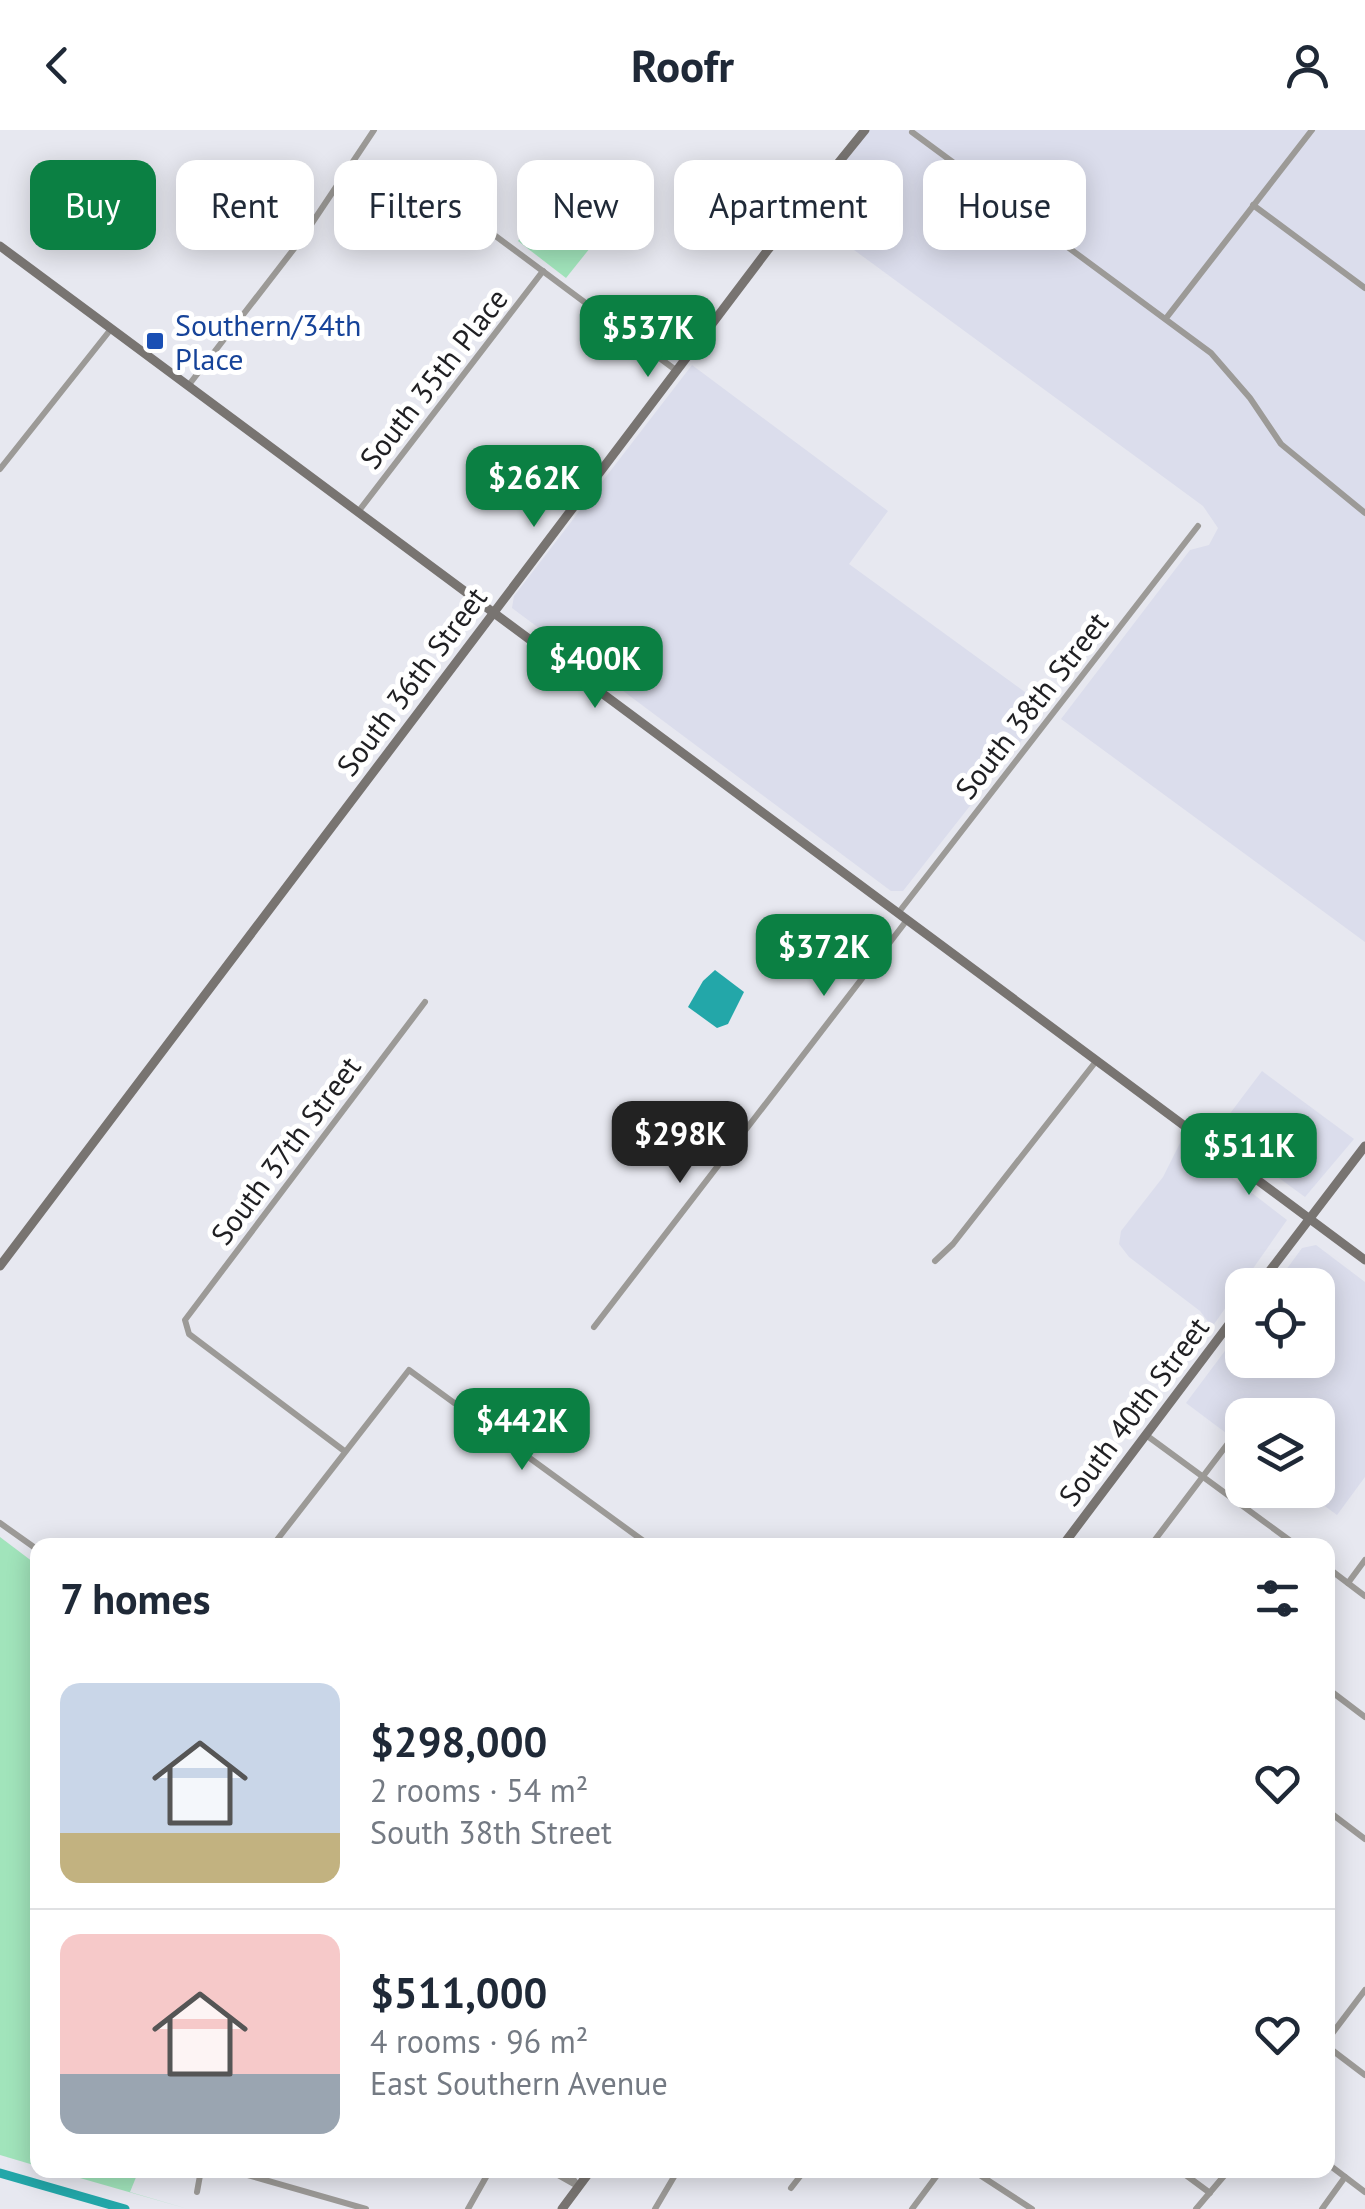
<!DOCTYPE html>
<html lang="en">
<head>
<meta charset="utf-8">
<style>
  :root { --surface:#fff; --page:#f6f6f7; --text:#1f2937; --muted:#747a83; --line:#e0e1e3; --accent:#0b8043 }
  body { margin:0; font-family:"PT Sans",sans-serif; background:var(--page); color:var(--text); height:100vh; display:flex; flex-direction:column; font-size:38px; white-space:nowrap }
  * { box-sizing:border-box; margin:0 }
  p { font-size:32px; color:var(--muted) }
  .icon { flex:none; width:55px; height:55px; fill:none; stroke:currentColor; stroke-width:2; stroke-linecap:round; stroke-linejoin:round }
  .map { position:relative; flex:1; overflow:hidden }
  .side { position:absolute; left:30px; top:1408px; width:1305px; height:640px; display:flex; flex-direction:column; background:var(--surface); border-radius:20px; box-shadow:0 5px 25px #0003 }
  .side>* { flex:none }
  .top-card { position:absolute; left:30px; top:30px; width:1305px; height:90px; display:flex; gap:20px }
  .fabs { position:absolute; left:1225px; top:1138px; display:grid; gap:20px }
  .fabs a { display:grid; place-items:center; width:110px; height:110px; border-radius:20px; background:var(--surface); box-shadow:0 5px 25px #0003; font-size:50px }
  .price { position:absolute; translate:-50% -85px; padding:0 22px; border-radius:20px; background:var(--accent); color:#fff; font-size:32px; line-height:65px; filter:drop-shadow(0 2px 5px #0008) }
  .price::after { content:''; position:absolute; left:50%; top:60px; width:30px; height:22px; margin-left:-15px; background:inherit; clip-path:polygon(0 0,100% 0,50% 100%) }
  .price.selected { background:#222; color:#fff }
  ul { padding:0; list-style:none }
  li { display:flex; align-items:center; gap:30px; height:250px; padding:0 30px }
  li+li { border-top:2px solid var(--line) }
  li span { display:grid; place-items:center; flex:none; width:280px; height:200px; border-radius:20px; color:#555 }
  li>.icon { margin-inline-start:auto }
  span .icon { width:120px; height:120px; fill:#fffc; stroke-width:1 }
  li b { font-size:42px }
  h2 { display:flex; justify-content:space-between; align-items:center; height:120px; padding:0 30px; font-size:42px }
  .chip { padding:0 35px; border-radius:20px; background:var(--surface); box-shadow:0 5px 25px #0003; font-size:35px; line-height:90px }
  .chip.selected { background:var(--accent); color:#fff }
  header { display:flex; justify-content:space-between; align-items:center; height:130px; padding:0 30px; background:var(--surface); font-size:45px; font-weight:800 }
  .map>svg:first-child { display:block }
</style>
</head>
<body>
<header><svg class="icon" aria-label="back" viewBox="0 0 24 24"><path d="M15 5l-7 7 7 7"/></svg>Roofr<svg class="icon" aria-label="person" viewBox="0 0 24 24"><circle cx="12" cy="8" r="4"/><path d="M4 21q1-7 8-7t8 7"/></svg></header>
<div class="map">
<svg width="1365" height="2079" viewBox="0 0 1365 2079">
  <rect width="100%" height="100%" fill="#e7e8f0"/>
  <g fill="#dbddec">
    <path d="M869,0H1365V812L1061,589L1190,420L1209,415L1218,398L1203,376L805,84Z"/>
    <path d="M692,235L888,381L849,434L1047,578L903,761H891L512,478L514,466Z"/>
    <path d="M1262,941L1354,1009L1305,1067L1216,1002Z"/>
    <path d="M1182,1009L1287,1090L1212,1197L1200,1181L1129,1127L1119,1114L1121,1101L1163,1047Z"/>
    <path d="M1316,1115L1365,1152V1347L1337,1385L1303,1360H1318V1285H1242V1315L1186,1273L1242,1198V1230H1318V1155H1275L1302,1118Z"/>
  </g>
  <g fill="#a1e4bb">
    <path d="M541,81L590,118L566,148L518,111Z"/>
    <path d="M0,1407L37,1435V2036L0,2025Z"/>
    <path d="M52,2040H139L130,2062L188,2079Z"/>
  </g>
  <path fill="#23a7a9" d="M715,840L744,862L728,894L717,898L688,877L703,851Z"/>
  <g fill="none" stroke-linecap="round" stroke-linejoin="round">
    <path stroke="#23a7a9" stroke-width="9" d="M0,2043L125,2079"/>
    <g stroke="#9c9a97" stroke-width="6">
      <path d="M912,2L1211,223L1250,268L1281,314L1365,383"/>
      <path d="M454,75L677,241"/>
      <path d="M1253,75L1365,158"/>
      <path d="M1167,187L1312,0"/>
      <path d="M188,256L300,111L374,0"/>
      <path d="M0,339L111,199"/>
      <path d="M358,382L543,141"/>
      <path d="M899,782L1198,396"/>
      <path d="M935,1131L953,1114L1097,930"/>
      <path d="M594,1197L907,790"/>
      <path d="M1146,1305L1296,1415"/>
      <path d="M343,1320L189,1204L185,1190L425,872"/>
      <path d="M0,1393L38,1420"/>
      <path d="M273,1415L409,1240L649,1415"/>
      <path d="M1151,1415L1229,1312"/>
      <path d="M1328,1438L1365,1466"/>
      <path d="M1348,1453L1365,1430"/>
      <path d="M1328,1559L1365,1587"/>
      <path d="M1328,1681L1365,1709"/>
      <path d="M1328,1909L1365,1860"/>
      <path d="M1328,1917L1365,1945"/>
      <path d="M1328,2034L1365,2062"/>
      <path d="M230,2040L366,2079"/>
      <path d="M549,2040L579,2057"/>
      <path d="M567,2040L578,2056"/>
      <path d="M972,2040L1032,2079"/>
      <path d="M1179,2040L1210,2063"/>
      <path d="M791,2058L805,2040"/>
      <path d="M197,2062L201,2040"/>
      <path d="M468,2079L490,2040"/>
      <path d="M655,2079L678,2040"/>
      <path d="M912,2079L941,2040"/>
      <path d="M1196,2079L1229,2040"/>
      <path d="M1322,2079L1345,2047"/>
    </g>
    <g stroke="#787471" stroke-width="9">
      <path d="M0,116L1365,1130"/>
      <path d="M0,1136L767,121L865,0"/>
      <path d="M1259,1155L1365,1016"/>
      <path d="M1063,1415L1242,1177"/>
      <path d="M562,2079L591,2040"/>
    </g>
  </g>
  <rect fill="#1a4fb4" stroke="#fff" stroke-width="4" x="145" y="201" width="20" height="20" rx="5"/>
  <g text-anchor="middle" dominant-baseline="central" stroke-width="10" stroke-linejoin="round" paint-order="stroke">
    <g font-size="30" fill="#164399" stroke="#fff" text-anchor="start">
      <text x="175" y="194">Southern/34th<tspan x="175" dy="34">Place</tspan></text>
    </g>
    <g font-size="30" fill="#1f1f22" stroke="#fff">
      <text transform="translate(433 248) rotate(-52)">South 35th Place</text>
      <text transform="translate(411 551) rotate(-53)">South 36th Street</text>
      <text transform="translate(1031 575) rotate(-52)">South 38th Street</text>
      <text transform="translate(285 1020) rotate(-53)">South 37th Street</text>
      <text transform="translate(1133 1281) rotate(-53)">South 40th Street</text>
    </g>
  </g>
</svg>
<div class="fabs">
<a><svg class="icon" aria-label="locate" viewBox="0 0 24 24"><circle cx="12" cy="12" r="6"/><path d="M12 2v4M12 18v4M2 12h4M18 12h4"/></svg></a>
<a><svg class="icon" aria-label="layers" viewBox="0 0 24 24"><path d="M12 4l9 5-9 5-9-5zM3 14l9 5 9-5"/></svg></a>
</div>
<b class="price" style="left:648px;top:250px">$537K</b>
<b class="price" style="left:534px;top:400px">$262K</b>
<b class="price" style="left:595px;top:581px">$400K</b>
<b class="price" style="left:824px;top:869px">$372K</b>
<b class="price selected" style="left:680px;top:1056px">$298K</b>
<b class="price" style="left:1249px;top:1068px">$511K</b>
<b class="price" style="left:522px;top:1343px">$442K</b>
<div class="top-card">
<a class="chip selected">Buy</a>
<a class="chip">Rent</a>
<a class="chip">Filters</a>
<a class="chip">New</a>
<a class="chip">Apartment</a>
<a class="chip">House</a>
</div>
<section class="side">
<h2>7 homes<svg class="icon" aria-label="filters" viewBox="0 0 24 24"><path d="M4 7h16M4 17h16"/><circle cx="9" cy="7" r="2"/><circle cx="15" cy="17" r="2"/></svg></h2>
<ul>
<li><span style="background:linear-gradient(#c9d6e8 75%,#c2b280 0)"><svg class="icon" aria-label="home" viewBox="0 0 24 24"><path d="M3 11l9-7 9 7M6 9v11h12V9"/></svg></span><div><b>$298,000</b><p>2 rooms · 54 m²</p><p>South 38th Street</p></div><svg class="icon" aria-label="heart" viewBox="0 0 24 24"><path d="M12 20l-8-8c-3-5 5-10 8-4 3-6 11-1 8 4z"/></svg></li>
<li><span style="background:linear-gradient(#f6c9c9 70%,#9aa5b1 0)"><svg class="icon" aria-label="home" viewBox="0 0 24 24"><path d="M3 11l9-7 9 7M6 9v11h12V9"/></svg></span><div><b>$511,000</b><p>4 rooms · 96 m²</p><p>East Southern Avenue</p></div><svg class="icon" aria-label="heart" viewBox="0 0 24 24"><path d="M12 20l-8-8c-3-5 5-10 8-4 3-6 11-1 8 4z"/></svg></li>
</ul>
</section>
</div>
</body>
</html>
